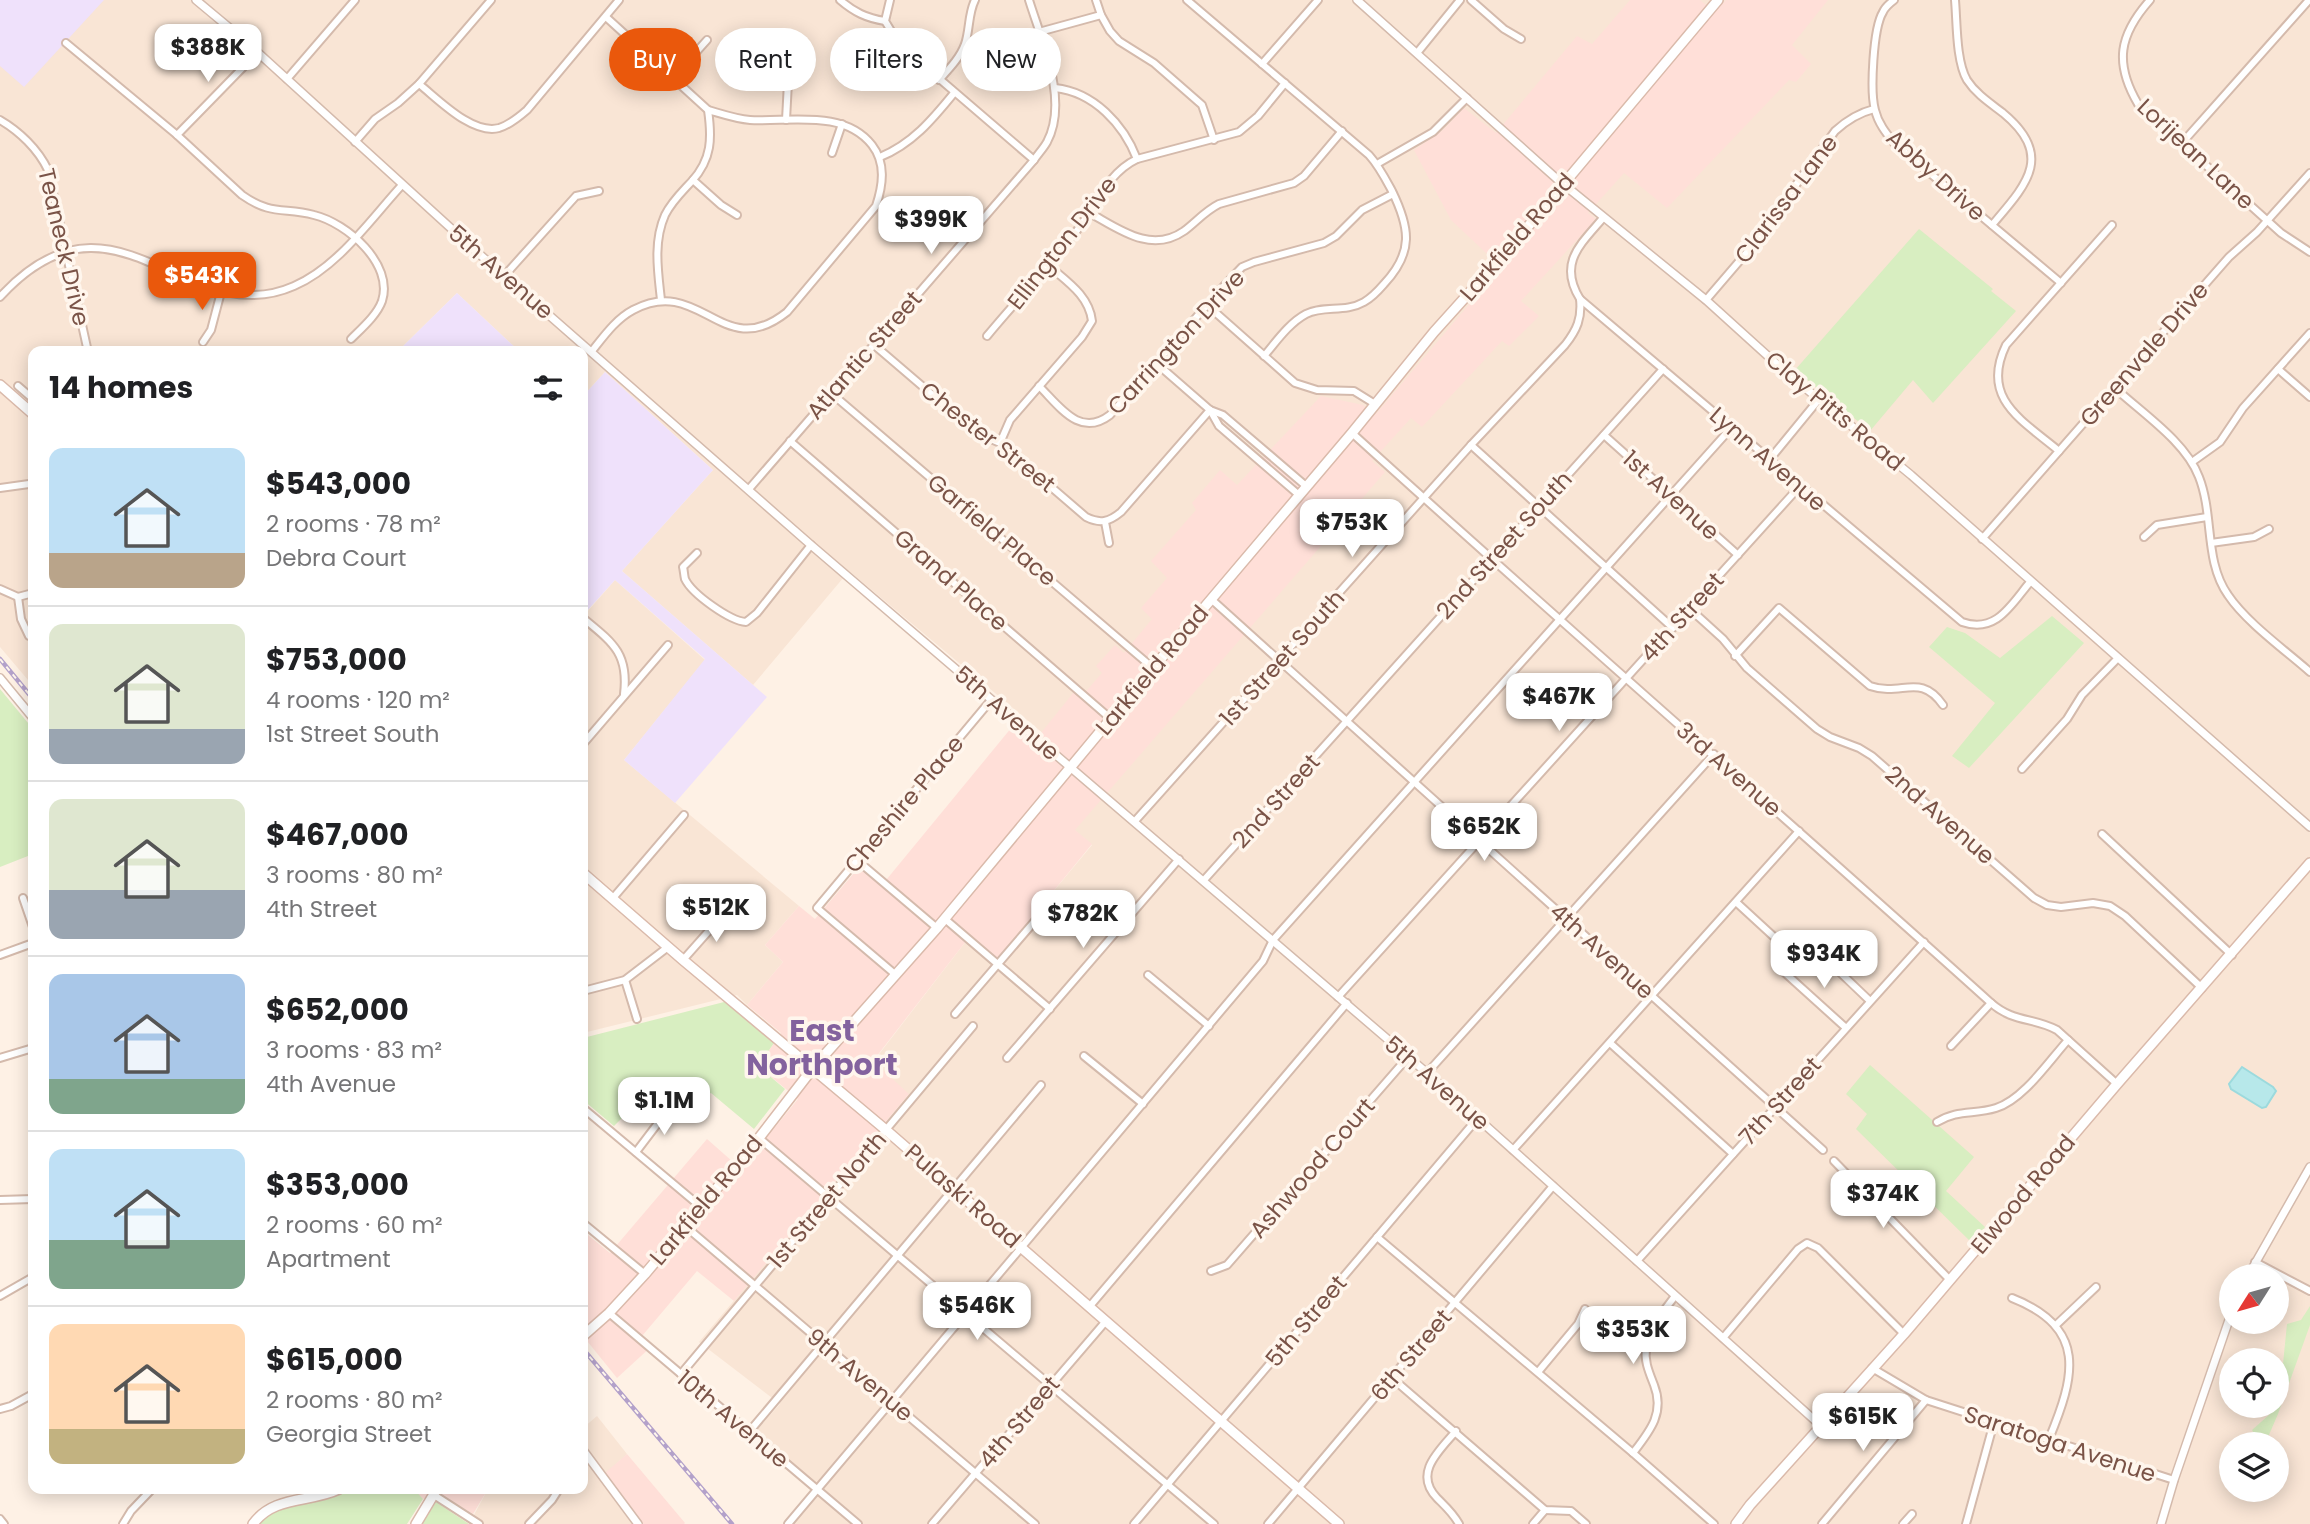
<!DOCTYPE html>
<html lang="en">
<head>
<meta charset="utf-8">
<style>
  :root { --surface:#fff; --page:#f2f2f2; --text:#202124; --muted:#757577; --line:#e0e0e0; --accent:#ea580c }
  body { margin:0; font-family:Poppins,sans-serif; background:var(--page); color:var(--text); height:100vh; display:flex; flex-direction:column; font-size:26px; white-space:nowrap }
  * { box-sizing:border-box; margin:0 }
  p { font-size:23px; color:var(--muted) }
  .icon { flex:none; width:38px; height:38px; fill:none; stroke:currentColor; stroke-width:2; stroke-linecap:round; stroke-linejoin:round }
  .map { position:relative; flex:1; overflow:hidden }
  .drawer { position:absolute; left:28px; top:346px; width:560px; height:1148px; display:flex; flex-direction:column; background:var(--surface); border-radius:14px; box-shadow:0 4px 18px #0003 }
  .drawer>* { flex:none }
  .guide { position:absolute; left:609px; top:28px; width:665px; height:63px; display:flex; gap:14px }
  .needle { width:46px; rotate:233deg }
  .fabs { position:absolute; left:2219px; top:1264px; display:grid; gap:14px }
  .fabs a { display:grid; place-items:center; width:70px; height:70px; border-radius:50%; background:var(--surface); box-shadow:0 4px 18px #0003; font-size:35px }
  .price { position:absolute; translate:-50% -60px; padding:0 16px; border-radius:14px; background:#fff; color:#222; font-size:23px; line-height:46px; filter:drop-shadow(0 2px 4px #0008) }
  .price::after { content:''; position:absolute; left:50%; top:42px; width:21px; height:16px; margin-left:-10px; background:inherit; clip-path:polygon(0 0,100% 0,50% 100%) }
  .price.current { background:var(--accent); color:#fff }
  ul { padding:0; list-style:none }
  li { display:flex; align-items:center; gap:21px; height:175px; padding:0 21px }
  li+li { border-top:2px solid var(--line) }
  li span { display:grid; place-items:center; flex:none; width:196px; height:140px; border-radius:14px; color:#555 }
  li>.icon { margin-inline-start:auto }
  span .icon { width:84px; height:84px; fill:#fffc; stroke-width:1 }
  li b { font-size:30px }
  h2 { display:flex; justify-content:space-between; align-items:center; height:84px; padding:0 21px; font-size:30px }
  .chip { padding:0 24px; border-radius:32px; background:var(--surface); box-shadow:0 4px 18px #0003; font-size:24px; line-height:63px }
  .chip.current { background:var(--accent); color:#fff }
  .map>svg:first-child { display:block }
</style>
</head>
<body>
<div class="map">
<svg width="2310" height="1524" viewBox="0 0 2310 1524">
  <rect width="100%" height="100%" fill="#fef1e5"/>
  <g fill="#f9e5d5" fill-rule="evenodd">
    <path d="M0,0H2310V1524H792L822,1489L754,1433L780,1404L699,1342L908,1095L873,1062L970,936L998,958L1092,845L1046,806L1081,765L849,571L753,685L622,571L713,470L605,372L583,396V352H520L457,293L397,352H33V677L28,680L0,647ZM2231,1276H2277V1321H2231ZM2231,1360H2277V1405H2231ZM2231,1444H2277V1489H2231Z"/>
    <path d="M615,580L705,660L624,760L799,906L765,945L783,962L747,1005L737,995L583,1033V609L587,612Z"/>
    <path d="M597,1416L627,1454L606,1473L643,1524H469L488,1489H583V1428Z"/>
  </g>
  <g fill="#ffdfd8">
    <path d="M1630,0H1700L1715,12L1726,0H1828L1792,45L1811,64L1796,82L1789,80L1667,208L1624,173L1588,213L1596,219L1521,301L1539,316L1509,346L1502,341L1422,427L1411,418L1372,461L1385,472L1075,830L1092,844L998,959L970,936L873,1061L909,1094L734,1301L697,1271L642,1336L653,1345L617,1378L583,1336V1231L610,1253L707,1139L741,1169L798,1099L758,1066L781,1033L747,1005L783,962L765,945L799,906L815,919L860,866L882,885L1012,727L1032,744L1074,692L1081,697L1102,673L1096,666L1115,645L1124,653L1152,619L1141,608L1167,578L1151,561L1196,510L1192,503L1220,470L1237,485L1321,396L1363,405L1375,415L1501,267L1451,220L1414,150L1443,130L1464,108L1496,133L1577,36L1592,44Z"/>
    <path d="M627,1454L685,1523L684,1524H643L605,1473Z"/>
    <path d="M414,1489H488L473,1514L439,1493L423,1499Z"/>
  </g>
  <g fill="#efe1fb">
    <path d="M0,0H104L24,87L0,66Z"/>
    <path d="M457,293L520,352H397Z"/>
    <path d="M605,372L713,470L622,571L767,697L675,803L624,760L705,659L615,580L586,612L583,609V396Z"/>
  </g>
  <g fill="#d8eec1">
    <path d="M1919,229L1993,289L1991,291L2016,311L1933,403L1913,380L1870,431L1795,370Z"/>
    <path d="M2052,616L2084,643L1969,768L1952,756L1995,703L1929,647L1947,627L1965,633L2000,658Z"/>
    <path d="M0,689L33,729V854L0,867Z"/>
    <path d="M728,1001L774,1043L758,1066L785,1089L754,1129L711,1093L705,1095L685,1081L660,1104L646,1094L614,1126L583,1100V1038Z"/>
    <path d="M1870,1065L1974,1157L1946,1191L1985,1227L1972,1243L1856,1129L1867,1114L1846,1094Z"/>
    <path d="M2310,1306V1325L2278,1414L2265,1444H2260L2252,1430L2270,1414L2269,1405H2277V1379L2283,1364L2287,1324L2301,1320Z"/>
    <path d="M349,1489H414L423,1499L407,1524H258C273,1506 306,1505 328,1499C335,1497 342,1493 349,1489Z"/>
    <path d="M436,1502L469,1524H470H422Z"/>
  </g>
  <path fill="#b7e8ea" stroke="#9cdadd" stroke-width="2" d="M2242,1067L2273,1087L2276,1091L2266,1107L2262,1108L2231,1089L2229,1084Z"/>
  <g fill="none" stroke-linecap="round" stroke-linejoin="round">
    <g stroke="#d4baac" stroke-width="10">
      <g id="minor">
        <path d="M840,0C854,12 866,18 885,21"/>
        <path d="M890,0L885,21L896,39L907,51L1034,160"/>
        <path d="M1096,0L1101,15L1110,31L1119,41L1154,63L1202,105L1214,140"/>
        <path d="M1187,0L1369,155C1379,166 1385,178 1392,191C1410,228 1414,252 1384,284C1378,291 1371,298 1364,302C1345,313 1324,305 1306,314C1289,323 1276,342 1264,356"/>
        <path d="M1471,0L1504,29L1521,39"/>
        <path d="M1894,0C1890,3 1885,7 1883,12C1873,28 1870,92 1875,110C1878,123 1886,133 1894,143L2061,283"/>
        <path d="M1955,0C1957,23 1956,61 1967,80C1976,94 1990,103 2003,113C2055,156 2026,185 1992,225"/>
        <path d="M2150,0C2119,35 2114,63 2138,104L2281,233L2310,252"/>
        <path d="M606,17L708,110C712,138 712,159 692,181C682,192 672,201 665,215C653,242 658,272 661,300"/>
        <path d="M1039,32L1101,15"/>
        <path d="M66,43L177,135L242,195C272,216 284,207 314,215C347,223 394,264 382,301C377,315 362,328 351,339"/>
        <path d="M1417,53L1460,0"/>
        <path d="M1262,64L1318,0"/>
        <path d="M673,78L707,40"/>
        <path d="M287,79L355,0"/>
        <path d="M939,80C949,69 960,58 965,44C970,29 968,14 975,0"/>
        <path d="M419,84C438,99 472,135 499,128C509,125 519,117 527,110L619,0"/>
        <path d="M1055,88C1094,92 1124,125 1137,159"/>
        <path d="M0,120C19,131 38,149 48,170L88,352"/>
        <path d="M786,120L788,82"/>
        <path d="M177,135L257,53"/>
        <path d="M355,142L375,119L398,103L419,84L491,0"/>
        <path d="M2182,143L2309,0"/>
        <path d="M832,153L842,124"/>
        <path d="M880,157C912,144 932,120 954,93"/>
        <path d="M1377,164L1433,132L1467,98"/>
        <path d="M693,180L721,205L737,215"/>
        <path d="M1090,213C1119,229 1151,254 1184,231C1196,222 1205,211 1219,204L1294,183L1304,176L1342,131"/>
        <path d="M1603,218C1580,245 1558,263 1580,299L1962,622C1996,634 2011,605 2030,582"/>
        <path d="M505,275L576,196L599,191"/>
        <path d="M0,297C115,171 186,334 294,286C338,267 370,220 402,185"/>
        <path d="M1706,300L1748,251L1835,131C1847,120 1858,113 1874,109"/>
        <path d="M1207,305L1295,383L1317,390L1354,391L1375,404"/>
        <path d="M987,336C1015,302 1045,271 1072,237C1094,211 1105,174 1137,159L1239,132L1258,116L1285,83"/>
        <path d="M203,342L211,330L221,292"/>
        <path d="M873,344L977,433L1000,443L1086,517C1100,524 1109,522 1121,512L1210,410"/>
        <path d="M592,351C604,336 616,319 633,310C701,274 722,364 787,312L876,206C883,185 886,163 872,145C844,109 790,122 750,120C736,119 722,114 708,110"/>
        <path d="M1156,363L1210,410L1223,415L1306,486"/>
        <path d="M2278,369L2310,397"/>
        <path d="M18,386L33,399"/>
        <path d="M1039,386C1060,407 1080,438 1110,415L1223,287L1242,267L1254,262L1324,243L1336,236L1362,210L1393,194"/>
        <path d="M2115,388C2142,413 2186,442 2199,477C2214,515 2204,561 2228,595C2246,622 2285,650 2310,672"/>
        <path d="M831,393L1153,668"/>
        <path d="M1210,410L1219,426L1299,495"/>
        <path d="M1352,433C1563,625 1779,812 1991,1003C2014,1023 2033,1017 2057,1030L2117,1084"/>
        <path d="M1604,435L1738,555"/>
        <path d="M790,441L1111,719"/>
        <path d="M1000,443L1010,420L1082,337L1092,321C1089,295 1066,281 1048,265"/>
        <path d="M1471,445L1673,628"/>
        <path d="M2059,451C2022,420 1980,399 2006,345L2112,225"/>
        <path d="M1770,459L1820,398"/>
        <path d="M2192,462L2220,442L2243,408L2310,333"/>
        <path d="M0,488L29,484"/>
        <path d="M749,489L1034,160C1038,154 1043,149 1047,142C1069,101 1042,42 1029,0"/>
        <path d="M1105,522L1109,543"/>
        <path d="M2144,537L2157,525L2207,517"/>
        <path d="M1982,539L2229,257L2257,232L2310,173"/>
        <path d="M2211,543L2254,537L2269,529"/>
        <path d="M697,553L683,567C684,571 684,575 685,579C692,594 730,621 746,622L757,613L811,545"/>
        <path d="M0,589L18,597"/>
        <path d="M18,597L21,619L29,636L33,637"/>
        <path d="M18,597L33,593"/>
        <path d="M1211,599L1823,1150"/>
        <path d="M1690,609L1723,639L1747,668L1817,729L1830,737L1859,748L1872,756L2034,898L2047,905L2061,907L2093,903L2110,906L2125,916L2202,988"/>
        <path d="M583,618C612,642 629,653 624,694"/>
        <path d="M1735,656L1779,608L1870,686C1902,697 1920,672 1943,705"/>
        <path d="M583,744L668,645"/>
        <path d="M2022,769L2067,719L2082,695L2118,658"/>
        <path d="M1135,821L1471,445L1565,345C1577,330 1582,318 1580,299"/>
        <path d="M2102,834L2232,955"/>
        <path d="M858,861L937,928"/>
        <path d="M1204,880L1663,369"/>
        <path d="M23,898L33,927"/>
        <path d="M613,898L684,815"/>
        <path d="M1736,902L1773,936L1807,948L1826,959L1870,1001"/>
        <path d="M945,919L1050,1009"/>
        <path d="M0,955L33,943"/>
        <path d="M683,960L722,916L732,911L744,912"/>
        <path d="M1784,972L1846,1028"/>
        <path d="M896,975L817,908L991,700"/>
        <path d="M1148,975L1209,1026"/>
        <path d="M625,980L637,1019"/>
        <path d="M583,991L625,980L668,947"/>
        <path d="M1338,997L1800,486"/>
        <path d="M955,1014L1040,915"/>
        <path d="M1610,1043L1733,1154"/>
        <path d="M1951,1046L1991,1003"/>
        <path d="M1084,1056L1143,1104"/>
        <path d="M0,1058L33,1048"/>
        <path d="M1007,1058L1179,859"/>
        <path d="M1427,1073L1714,754"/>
        <path d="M583,1108L701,1207"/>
        <path d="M1937,1122C1958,1109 1974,1115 1996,1108C2023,1100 2049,1061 2068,1040"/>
        <path d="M759,1138L1214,1524"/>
        <path d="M1513,1150L1799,831"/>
        <path d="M636,1152L671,1106"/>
        <path d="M1834,1161L1950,1280"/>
        <path d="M0,1200L33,1199"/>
        <path d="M583,1223L645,1274"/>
        <path d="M685,1226L1035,1524"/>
        <path d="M1377,1237L1633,1453L1714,1524"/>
        <path d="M1637,1261L1924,942"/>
        <path d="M2255,1262L2310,1291"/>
        <path d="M1211,1271L1227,1265L1408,1057"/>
        <path d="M0,1296L33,1277"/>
        <path d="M2012,1298C2088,1328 2075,1376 2049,1439"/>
        <path d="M1090,1306L1347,1003"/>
        <path d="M609,1313L858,1524"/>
        <path d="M2056,1325L2096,1287"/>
        <path d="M1723,1338L1798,1249L1807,1243L1818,1248L1904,1334"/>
        <path d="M1872,1368L1926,1400L2174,1480"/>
        <path d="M1538,1372L1578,1324L1585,1309"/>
        <path d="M681,1374L973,1026"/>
        <path d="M1392,1378L1545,1510L1571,1511L1586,1524"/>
        <path d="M0,1409L11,1406L33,1394"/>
        <path d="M1456,1431C1439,1451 1413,1473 1437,1498C1446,1507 1453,1513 1459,1524"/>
        <path d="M749,1432L1041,1085"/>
        <path d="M1633,1453C1650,1431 1665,1413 1654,1385C1649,1372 1644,1361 1646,1348C1649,1328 1664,1311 1675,1296"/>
        <path d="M434,1495L479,1524"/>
        <path d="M0,1519L4,1524"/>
        <path d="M123,1524L131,1511L152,1489"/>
        <path d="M529,1524L552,1500L559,1489"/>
        <path d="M788,1524L1263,961L1273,940L1732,427"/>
        <path d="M932,1524L1106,1321"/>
        <path d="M1134,1524L1477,1119"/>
        <path d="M1268,1524L1553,1186"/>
        <path d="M1533,1524L1545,1510"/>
        <path d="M1822,1524L1926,1400"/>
        <path d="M1903,1524L1912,1514"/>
        <path d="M1966,1524L1994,1422"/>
      </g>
    </g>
    <g stroke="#d4baac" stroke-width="10">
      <g id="tertiary">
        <path d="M196,0L244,40L477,252L811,545L1427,1073L1820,1425"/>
        <path d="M1357,0L1557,179L1706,300L1781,368L1911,475L2310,827"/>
        <path d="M0,678L33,718"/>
        <path d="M2248,1276L2310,1167"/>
        <path d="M583,1450L638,1524"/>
        <path d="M2161,1524L2174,1480L2231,1314"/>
      </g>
    </g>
    <g stroke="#dabaab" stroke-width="12">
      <g id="secondary">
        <path d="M0,385L33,414"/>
        <path d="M583,873L683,960L886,1130L1339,1524"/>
        <path d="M583,1336L609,1313L645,1274L759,1138L813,1068L937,928L1153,668L1352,433L1434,332L1515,242L1718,0"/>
        <path d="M253,1524C274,1495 310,1503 339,1489"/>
        <path d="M416,1524L437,1489"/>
        <path d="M1736,1524L1750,1505L1904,1334L2117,1084L2310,863"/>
      </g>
    </g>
    <use href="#minor" stroke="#fff" stroke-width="6"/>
    <use href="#tertiary" stroke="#fff" stroke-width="7"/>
    <use href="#secondary" stroke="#fff" stroke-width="9"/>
    <g stroke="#b3a1ca" stroke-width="4.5">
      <g id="rail">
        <path d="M0,659L33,699"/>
        <path d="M583,1349L732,1524"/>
      </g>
    </g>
    <use href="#rail" stroke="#fff6ed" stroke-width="2" stroke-dasharray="5" stroke-linecap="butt"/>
  </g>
  <g text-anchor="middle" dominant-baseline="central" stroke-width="7" stroke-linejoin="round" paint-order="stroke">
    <g font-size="23" fill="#7a5347" stroke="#fff6ed">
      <text transform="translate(2196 154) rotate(43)">Lorijean Lane</text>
      <text transform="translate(1936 175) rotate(42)">Abby Drive</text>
      <text transform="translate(1786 199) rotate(-53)">Clarissa Lane</text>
      <text transform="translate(1517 237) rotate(-49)">Larkfield Road</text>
      <text transform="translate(1062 243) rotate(-52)">Ellington Drive</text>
      <text transform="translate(64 247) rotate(77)">Teaneck Drive</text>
      <text transform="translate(501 272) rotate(41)">5th Avenue</text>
      <text transform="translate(1176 342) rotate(-47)">Carrington Drive</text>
      <text transform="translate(2144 354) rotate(-49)">Greenvale Drive</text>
      <text transform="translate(864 355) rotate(-49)">Atlantic Street</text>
      <text transform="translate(1835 411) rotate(40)">Clay Pitts Road</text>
      <text transform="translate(988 437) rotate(38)">Chester Street</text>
      <text transform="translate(1768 459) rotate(41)">Lynn Avenue</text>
      <text transform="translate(1671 495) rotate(42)">1st Avenue</text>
      <text transform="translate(992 530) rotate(40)">Garfield Place</text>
      <text transform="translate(1504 545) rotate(-48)">2nd Street South</text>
      <text transform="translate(951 580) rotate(41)">Grand Place</text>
      <text transform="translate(1682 617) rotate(-48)">4th Street</text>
      <text transform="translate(1282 658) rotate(-48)">1st Street South</text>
      <text transform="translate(1152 670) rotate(-50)">Larkfield Road</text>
      <text transform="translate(1007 713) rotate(41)">5th Avenue</text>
      <text transform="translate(1729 769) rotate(41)">3rd Avenue</text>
      <text transform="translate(1276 801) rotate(-48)">2nd Street</text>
      <text transform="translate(904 804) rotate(-50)">Cheshire Place</text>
      <text transform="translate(1940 815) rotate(41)">2nd Avenue</text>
      <text transform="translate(1602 951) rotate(42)">4th Avenue</text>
      <text transform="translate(1437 1083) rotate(41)">5th Avenue</text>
      <text transform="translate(1780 1101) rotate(-48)">7th Street</text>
      <text transform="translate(1312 1168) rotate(-49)">Ashwood Court</text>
      <text transform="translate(2023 1194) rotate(-50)">Elwood Road</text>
      <text transform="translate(963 1196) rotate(41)">Pulaski Road</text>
      <text transform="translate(706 1200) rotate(-50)">Larkfield Road</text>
      <text transform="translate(827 1200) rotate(-50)">1st Street North</text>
      <text transform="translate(1306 1321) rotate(-50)">5th Street</text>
      <text transform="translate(1411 1355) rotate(-50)">6th Street</text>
      <text transform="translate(860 1375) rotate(40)">9th Avenue</text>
      <text transform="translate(733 1419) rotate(40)">10th Avenue</text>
      <text transform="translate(1019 1422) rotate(-50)">4th Street</text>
      <text transform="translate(2060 1444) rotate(18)">Saratoga Avenue</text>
    </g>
    <g font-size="30" font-weight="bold" fill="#83629e" stroke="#fff6ed">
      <text x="822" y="1030">East<tspan x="822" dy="34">Northport</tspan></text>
    </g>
  </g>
</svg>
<div class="fabs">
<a><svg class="needle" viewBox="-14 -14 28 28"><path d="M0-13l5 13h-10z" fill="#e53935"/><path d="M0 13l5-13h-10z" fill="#757577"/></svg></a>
<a><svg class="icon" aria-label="locate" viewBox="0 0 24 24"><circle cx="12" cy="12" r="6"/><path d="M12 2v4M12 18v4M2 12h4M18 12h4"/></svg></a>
<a><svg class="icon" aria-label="layers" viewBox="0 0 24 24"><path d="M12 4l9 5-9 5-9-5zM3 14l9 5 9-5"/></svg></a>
</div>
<b class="price" style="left:208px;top:84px">$388K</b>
<b class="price" style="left:931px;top:256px">$399K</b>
<b class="price current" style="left:202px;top:312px">$543K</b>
<b class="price" style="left:1352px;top:559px">$753K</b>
<b class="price" style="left:1559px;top:733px">$467K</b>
<b class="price" style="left:1484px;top:863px">$652K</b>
<b class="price" style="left:716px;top:944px">$512K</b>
<b class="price" style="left:1083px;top:950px">$782K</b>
<b class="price" style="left:1824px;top:990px">$934K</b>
<b class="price" style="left:664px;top:1137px">$1.1M</b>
<b class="price" style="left:1883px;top:1230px">$374K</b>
<b class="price" style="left:977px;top:1342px">$546K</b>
<b class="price" style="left:1633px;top:1366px">$353K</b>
<b class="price" style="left:1863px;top:1453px">$615K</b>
<div class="guide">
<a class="chip current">Buy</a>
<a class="chip">Rent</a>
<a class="chip">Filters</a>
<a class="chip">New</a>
</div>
<section class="drawer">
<h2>14 homes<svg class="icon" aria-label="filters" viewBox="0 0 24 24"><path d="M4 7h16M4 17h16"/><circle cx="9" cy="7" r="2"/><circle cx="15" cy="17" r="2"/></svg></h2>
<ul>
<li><span style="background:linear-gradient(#bfe0f5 75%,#b9a48a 0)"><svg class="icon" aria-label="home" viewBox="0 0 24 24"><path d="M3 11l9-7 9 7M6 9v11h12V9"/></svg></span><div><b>$543,000</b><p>2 rooms · 78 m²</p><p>Debra Court</p></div></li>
<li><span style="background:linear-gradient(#dfe7d0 75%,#9aa5b1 0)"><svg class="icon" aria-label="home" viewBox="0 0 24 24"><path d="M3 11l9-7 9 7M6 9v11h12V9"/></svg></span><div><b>$753,000</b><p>4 rooms · 120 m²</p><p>1st Street South</p></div></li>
<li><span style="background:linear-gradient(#dfe7d0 65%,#9aa5b1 0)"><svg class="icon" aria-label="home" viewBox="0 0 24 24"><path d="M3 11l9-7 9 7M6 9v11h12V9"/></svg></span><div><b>$467,000</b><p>3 rooms · 80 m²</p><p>4th Street</p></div></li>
<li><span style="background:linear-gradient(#a9c7e8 75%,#7fa58c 0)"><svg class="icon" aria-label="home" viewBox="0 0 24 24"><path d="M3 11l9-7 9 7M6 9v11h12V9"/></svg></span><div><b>$652,000</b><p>3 rooms · 83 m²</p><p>4th Avenue</p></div></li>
<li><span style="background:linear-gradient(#bfe0f5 65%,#7fa58c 0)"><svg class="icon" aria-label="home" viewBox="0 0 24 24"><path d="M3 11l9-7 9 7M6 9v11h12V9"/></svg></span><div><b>$353,000</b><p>2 rooms · 60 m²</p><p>Apartment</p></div></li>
<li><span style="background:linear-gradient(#ffd9b3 75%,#c2b280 0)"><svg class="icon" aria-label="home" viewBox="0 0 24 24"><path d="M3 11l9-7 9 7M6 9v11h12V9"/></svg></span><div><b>$615,000</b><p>2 rooms · 80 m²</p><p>Georgia Street</p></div></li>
</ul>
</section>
</div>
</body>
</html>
